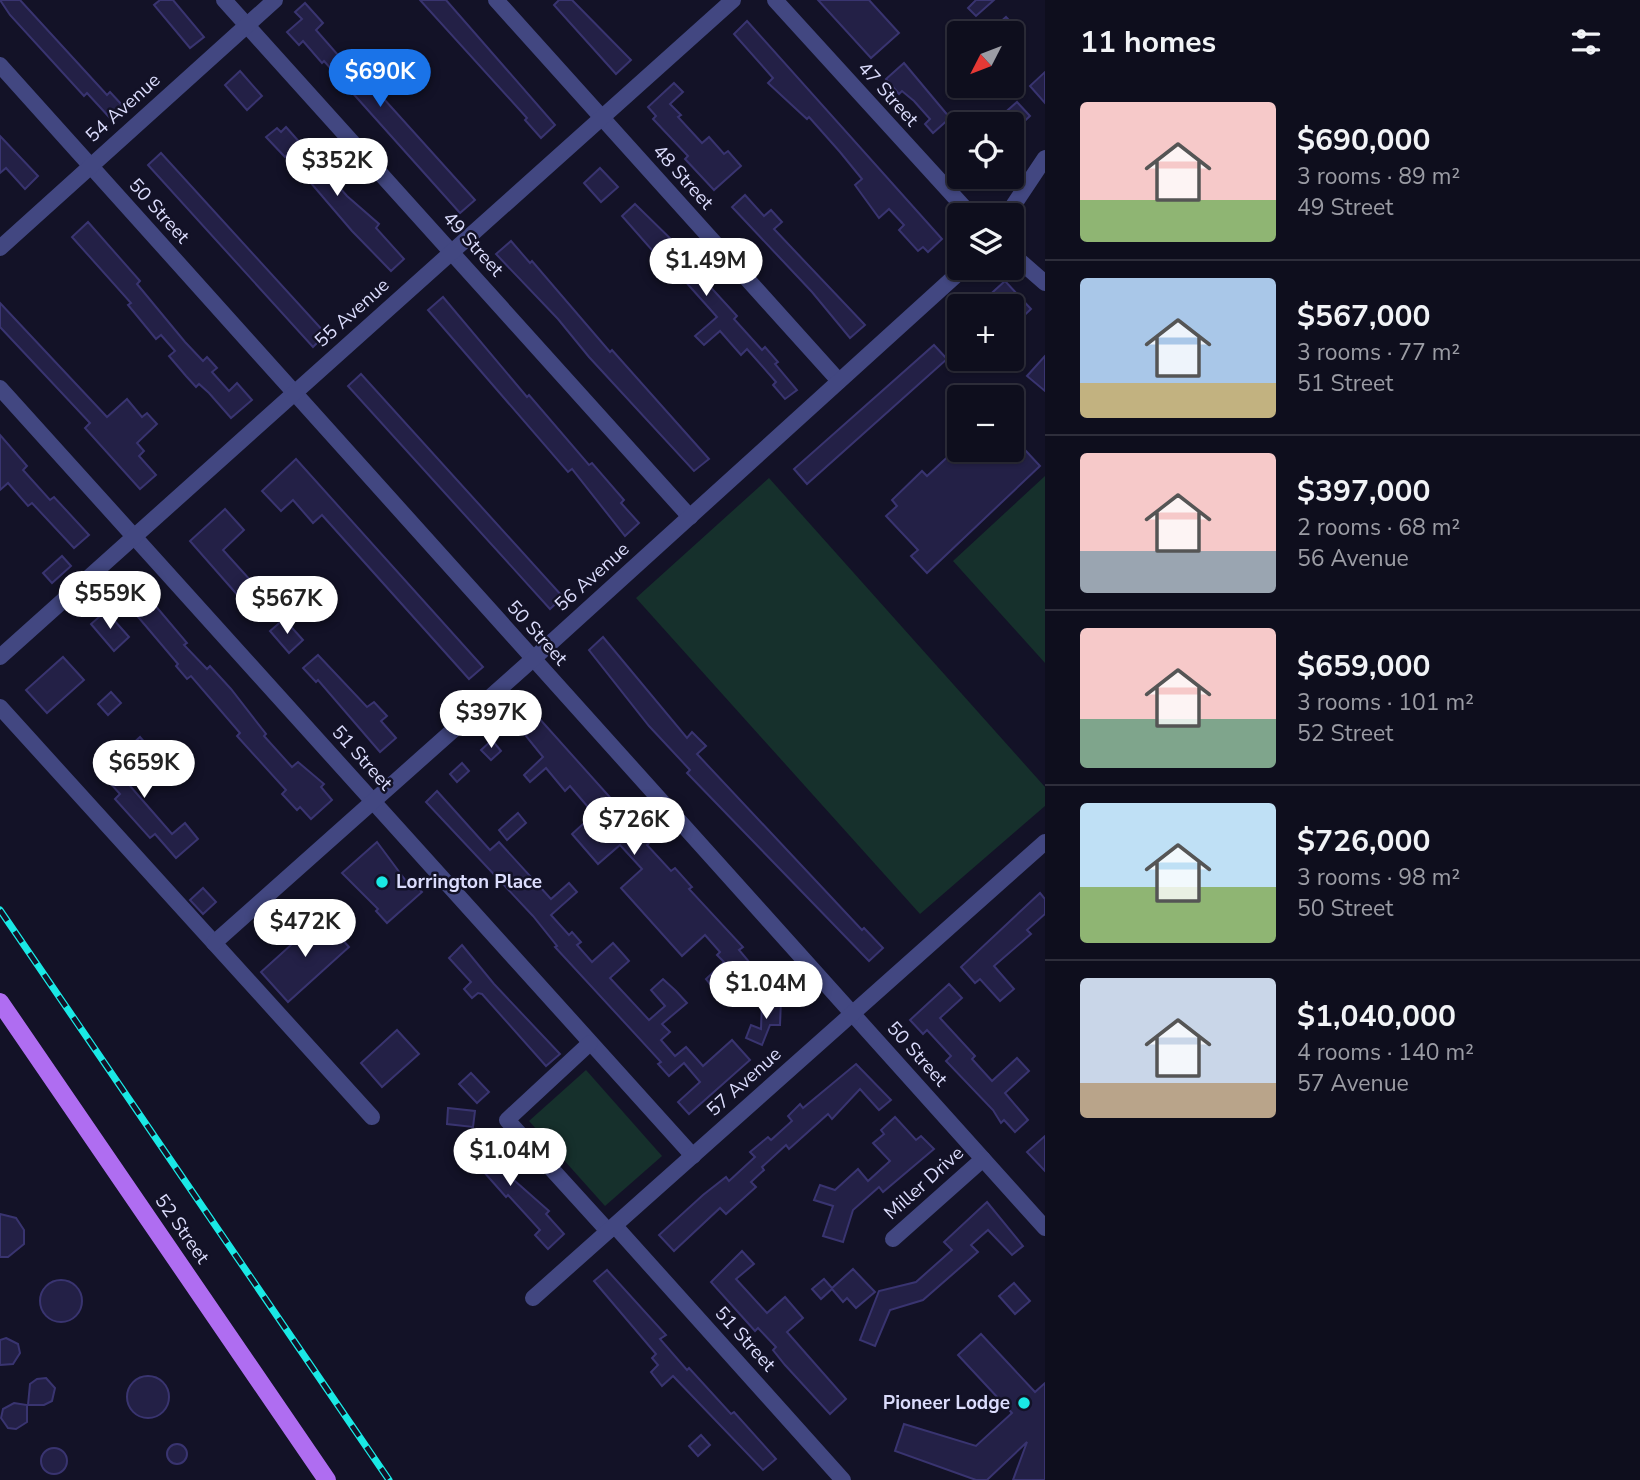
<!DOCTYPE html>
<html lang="en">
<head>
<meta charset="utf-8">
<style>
  :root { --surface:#0e0e1d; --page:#171726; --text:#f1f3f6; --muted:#9b9ca4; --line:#2e2e3b; --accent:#1a73e8 }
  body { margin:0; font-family:"Nunito Sans",sans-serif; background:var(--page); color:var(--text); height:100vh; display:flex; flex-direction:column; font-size:26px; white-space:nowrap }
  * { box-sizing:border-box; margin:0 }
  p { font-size:23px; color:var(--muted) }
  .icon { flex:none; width:38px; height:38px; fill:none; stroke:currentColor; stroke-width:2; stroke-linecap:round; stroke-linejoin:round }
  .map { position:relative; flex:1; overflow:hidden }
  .drawer { display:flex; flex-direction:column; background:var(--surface); width:595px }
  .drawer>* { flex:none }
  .needle { width:46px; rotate:228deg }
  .buttons { position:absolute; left:947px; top:21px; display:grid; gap:14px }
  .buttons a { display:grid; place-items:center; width:77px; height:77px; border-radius:7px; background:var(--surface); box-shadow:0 2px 5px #0004,0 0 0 2px var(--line); font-size:35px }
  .price { position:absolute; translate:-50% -60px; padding:0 16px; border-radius:24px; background:#fff; color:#222; font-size:23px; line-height:46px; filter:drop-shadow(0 2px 4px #0008) }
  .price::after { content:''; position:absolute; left:50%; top:42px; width:21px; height:16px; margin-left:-10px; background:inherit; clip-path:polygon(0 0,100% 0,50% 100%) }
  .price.current { background:var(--accent); color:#fff }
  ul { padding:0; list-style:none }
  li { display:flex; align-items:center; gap:21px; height:175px; padding:0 35px }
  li+li { border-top:2px solid var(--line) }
  li span { display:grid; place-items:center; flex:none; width:196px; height:140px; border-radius:7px; color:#555 }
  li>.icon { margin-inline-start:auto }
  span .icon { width:84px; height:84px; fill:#fffc; stroke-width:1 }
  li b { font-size:30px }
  h2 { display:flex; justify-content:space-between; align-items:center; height:84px; padding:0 35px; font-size:30px }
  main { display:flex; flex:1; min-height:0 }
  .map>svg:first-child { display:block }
</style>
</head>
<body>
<main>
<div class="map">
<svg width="1045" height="1480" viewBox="0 0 1045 1480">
  <rect width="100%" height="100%" fill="#131227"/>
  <g fill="#16302c">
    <path d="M1045,476V663L953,561Z"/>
    <path d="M769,478L1045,787V806L920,914L636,598Z"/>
    <path d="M586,1070L662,1156L605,1206L529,1121Z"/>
  </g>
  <g fill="#232046" stroke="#393470" stroke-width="2">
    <path d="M0,0H20L107,95L110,92L123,106L110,118L87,93L84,96L10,15Z"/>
    <path d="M160,0H173L204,37L190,48L154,5Z"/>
    <path d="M420,0H446L555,125L541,138L525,120L527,118Z"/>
    <path d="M559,0H572L631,60L616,74L554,5Z"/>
    <path d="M818,0H869L899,33L871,58Z"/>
    <path d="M976,0H994L976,16L968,8Z"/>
    <path d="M305,3L323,23L316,30L344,62L348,59L475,200L460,213L324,61L322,63L303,41L299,45L287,32L302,19L295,12Z"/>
    <path d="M1006,17L1021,33H988Z"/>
    <path d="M747,21L942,239L928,252L923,247L918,251L899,230L904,225L889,209L879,218L855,185L862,179L840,152L809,117L807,119L768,83L773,78L734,34Z"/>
    <path d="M904,63L950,118L933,133L925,124L930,119L914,101L902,91L899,94L886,79Z"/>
    <path d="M240,71L262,96L247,110L225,85Z"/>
    <path d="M1045,72V103L1030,86Z"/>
    <path d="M674,83L683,92L670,104L681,115L678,117L702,143L709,137L724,154L728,151L741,166L714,190L685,159L688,156L653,119L656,116L648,107Z"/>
    <path d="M1017,102L1030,116L1012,133V124H992Z"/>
    <path d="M286,127L347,196L379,224L376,228L404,259L391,271L352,231L287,155L285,157L266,137L277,128L281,132Z"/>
    <path d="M0,136L38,176L25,189L6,168L0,173Z"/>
    <path d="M161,153L326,334L313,347L148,165Z"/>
    <path d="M600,168L618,187L601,202L584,183Z"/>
    <path d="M745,195L764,216L771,210L782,222L774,229L865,325L850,338L812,292L732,207Z"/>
    <path d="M635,204L676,244L673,246L737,316L734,319L762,350L765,347L778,362L775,364L797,390L785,399L773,385L776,382L747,349L741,355L720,331L704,345L695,336L717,317L684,280L681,283L622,216Z"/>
    <path d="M88,222L140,281L137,284L185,342L203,361L207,357L217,368L212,372L229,391L237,383L252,400L231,418L209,393L199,384L196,387L186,376L169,356L175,351L161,335L156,339L128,305L131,303L72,237Z"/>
    <path d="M511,241L530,263L532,261L610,352L612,350L709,459L694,471L589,357L558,319L496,254Z"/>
    <path d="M1005,281L1031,309L1012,327V306H989L984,300Z"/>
    <path d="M443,297L527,397L529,395L589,465L592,463L624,500L621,503L639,523L625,536L572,469L568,472L428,310Z"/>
    <path d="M0,303L107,417L127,399L142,417L147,413L157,424L137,443L144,451L139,456L156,475L140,489L85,428L90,423L0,327Z"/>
    <path d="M934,345L947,359L807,484L794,469Z"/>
    <path d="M1045,356V391L1027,376Z"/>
    <path d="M361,374L563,597L550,609L348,386Z"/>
    <path d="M0,435L27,466L23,470L50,500L54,497L89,535L74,548L32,503L28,506L8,483L0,490Z"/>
    <path d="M1012,436L1040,466L927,573L911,556L918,550L886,516L897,506L892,500L922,471L927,476L955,450H1012Z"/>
    <path d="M296,459L483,667L469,679L322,515L313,523L293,500L281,511L262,491Z"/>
    <path d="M225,509L244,530L223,550L270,602L255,615L190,541Z"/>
    <path d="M62,556L71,566L52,583L43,573Z"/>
    <path d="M132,578L187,643L184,645L207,669L210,666L231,689L266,734L264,736L292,767L298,762L324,784L321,787L332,800L311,819L300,807L297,810L282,794L286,790L237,736L240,733L191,676L187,679L176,666L178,664L117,592Z"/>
    <path d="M106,611L129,637L114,651L91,624Z"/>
    <path d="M284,619L303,640L289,653L270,631Z"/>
    <path d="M603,637L687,738L692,732L706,746L697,754L862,930L864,928L883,948L869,961L687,773L690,770L649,726L589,650Z"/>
    <path d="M318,655L367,707L374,702L387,716L381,721L396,738L380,752L318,680L316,682L303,668Z"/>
    <path d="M63,657L84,680L47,713L26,690Z"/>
    <path d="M111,692L121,703L108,715L98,704Z"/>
    <path d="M529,707L650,842L647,845L671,871L675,868L692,887L689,889L743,947L739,950L750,963L736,976L733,972L714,989L706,979L724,962L717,955L720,952L705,935L682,956L621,888L642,869L620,845L598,864L572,834L594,814L570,786L565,791L546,768L530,782L524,775L543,757L513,720Z"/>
    <path d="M140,737L153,752L124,779L172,834L185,823L198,839L176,858L155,834L150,838L115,799L120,794L101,773Z"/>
    <path d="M492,740L501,751L491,760L481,750Z"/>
    <path d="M462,763L469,771L457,782L450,774Z"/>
    <path d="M437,791L490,850L499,842L551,899L569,883L577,892L551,915L569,935L572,932L581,942L577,945L592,962L613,943L622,953L629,961L610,978L649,1020L665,1006L651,990L663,979L676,991L687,1003L662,1024L670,1032L661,1040L675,1056L686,1047L703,1066L732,1040L750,1060L689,1114L678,1102L700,1082L684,1063L669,1076L658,1064L661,1062L555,947L557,946L533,916L426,802Z"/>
    <path d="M518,813L526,823L507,840L499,830Z"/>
    <path d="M377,842L406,881L409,878L422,892L387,923L376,911L378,909L342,873Z"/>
    <path d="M203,888L216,902L203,914L190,900Z"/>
    <path d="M1040,893L1045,899V914L1027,930L1031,934L994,966L1014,989L1000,1001L980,979L975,983L961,967Z"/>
    <path d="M322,917L349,947L288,1002L261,972Z"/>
    <path d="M462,945L494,984L560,1054L546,1066L482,994L478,993L472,998L464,989L471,982L449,958Z"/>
    <path d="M949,984L962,998L940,1018L975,1056L972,1059L992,1081L1017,1058L1029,1071L1005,1093L1028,1120L1015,1132L1004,1120L1001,1123L993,1110L946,1061L951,1056L927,1030L923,1034L910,1020Z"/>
    <path d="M762,1000H781L780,1025H770L762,1045L746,1038L751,1025L761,1029Z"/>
    <path d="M397,1030L419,1054L382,1087L361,1063Z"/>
    <path d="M856,1064L891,1100L879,1110L860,1089L832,1119L828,1114L789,1149L786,1145L762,1167L764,1170L751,1182L756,1187L726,1214L720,1208L674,1251L659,1235L703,1195L726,1177L729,1181L755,1157L750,1152L768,1137L771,1140L792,1121L788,1116L800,1104L803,1108Z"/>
    <path d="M471,1073L489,1092L477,1103L459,1084Z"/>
    <path d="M448,1108L475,1111L473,1127L447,1124Z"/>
    <path d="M895,1117L916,1140L921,1136L934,1149L883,1192L879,1187L853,1210L843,1242L823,1236L833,1206L814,1200L820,1185L835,1190L858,1169L868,1181L890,1161L873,1143L884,1134L881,1130Z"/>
    <path d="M475,1132L515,1181L549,1211L546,1214L564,1234L548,1249L535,1235L540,1230L508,1195L506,1197L476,1163L471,1168L455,1150Z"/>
    <path d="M1045,1136V1171L1027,1152Z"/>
    <path d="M987,1202L1023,1246L1012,1255L988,1230L971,1245L978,1252L923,1300L890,1310L875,1346L860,1340L879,1291L916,1282L952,1250L944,1242Z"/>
    <path d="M0,1214L16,1218L24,1230V1244L8,1257H0Z"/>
    <path d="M742,1251L754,1264L736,1279L767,1313L785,1297L803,1318L787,1332L846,1399L830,1414L785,1365L773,1350L776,1347L758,1328L755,1331L711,1282Z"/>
    <path d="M853,1269L875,1292L856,1308L847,1298L843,1302L832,1289L821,1299L812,1289L824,1279L832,1288Z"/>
    <path d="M607,1270L666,1335L660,1339L687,1370L689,1368L731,1414L734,1412L776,1459L763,1470L673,1376L662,1386L651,1372L658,1365L652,1358L656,1354L594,1281Z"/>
    <circle cx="61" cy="1301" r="21"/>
    <path d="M1014,1283L1030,1301L1015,1314L999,1296Z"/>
    <path d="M981,1334L1035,1392L1045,1383V1480H1013L1027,1442L987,1480H976L895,1451L904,1424L976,1446L1012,1413L958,1355Z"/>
    <path d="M6,1338L18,1344L20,1353L13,1364L0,1365V1340Z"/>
    <circle cx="148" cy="1397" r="21"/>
    <path d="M46,1378L55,1388L52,1401L44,1405H28L30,1384L37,1379Z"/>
    <path d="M14,1403L27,1405V1422L16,1429L8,1428L1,1418L3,1409Z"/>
    <path d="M701,1435L710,1445L698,1456L689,1446Z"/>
    <circle cx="177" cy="1454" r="10"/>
    <circle cx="54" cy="1461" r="13"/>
  </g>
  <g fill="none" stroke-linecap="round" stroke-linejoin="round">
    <g stroke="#424781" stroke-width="16">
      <path d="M224,0L690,517"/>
      <path d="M496,0L839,381"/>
      <path d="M775,0L971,215"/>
      <path d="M0,65L1045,1228"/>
      <path d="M1007,215L1045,158"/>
      <path d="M0,248L275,0"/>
      <path d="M1012,254L1045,283"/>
      <path d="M0,388L693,1156"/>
      <path d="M0,657L733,0"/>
      <path d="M0,707L372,1117"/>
      <path d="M214,943L533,659L964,268"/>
      <path d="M590,1043L507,1120L608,1231"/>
      <path d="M615,1226L843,1480"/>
      <path d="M893,1239L983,1159"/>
      <path d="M533,1298L1045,842"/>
    </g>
    <path stroke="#af6df1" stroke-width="18" d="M0,1002L327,1480"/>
    <g stroke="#1ae9e5" stroke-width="7">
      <path id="rail" d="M0,910L389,1480"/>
    </g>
    <use href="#rail" stroke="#131227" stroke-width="4.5" stroke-dasharray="13" stroke-linecap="butt"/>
  </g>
  <g fill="#1ae9e5" stroke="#131227" stroke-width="2.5">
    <circle cx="382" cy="882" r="7"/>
    <circle cx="1024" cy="1403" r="7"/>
  </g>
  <g text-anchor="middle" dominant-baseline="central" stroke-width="5" stroke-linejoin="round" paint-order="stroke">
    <g font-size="19" fill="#dbdcfc" stroke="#131227">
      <text transform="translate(888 94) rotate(48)">47 Street</text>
      <text transform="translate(123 108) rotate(-42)">54 Avenue</text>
      <text transform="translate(683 177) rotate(48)">48 Street</text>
      <text transform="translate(159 211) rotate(48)">50 Street</text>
      <text transform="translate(473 244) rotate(48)">49 Street</text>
      <text transform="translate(352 313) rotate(-42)">55 Avenue</text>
      <text transform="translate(592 577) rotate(-42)">56 Avenue</text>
      <text transform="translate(537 633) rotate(48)">50 Street</text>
      <text transform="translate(362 758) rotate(48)">51 Street</text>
      <text transform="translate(917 1054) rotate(48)">50 Street</text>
      <text transform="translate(744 1082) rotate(-42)">57 Avenue</text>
      <text transform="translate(924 1183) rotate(-42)">Miller Drive</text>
      <text transform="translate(182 1229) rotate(55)">52 Street</text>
      <text transform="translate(745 1339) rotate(48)">51 Street</text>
    </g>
    <g font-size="19" font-weight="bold" fill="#dbdcfc" stroke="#131227" text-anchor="start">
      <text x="396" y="882">Lorrington Place</text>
      <text x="1010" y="1403" text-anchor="end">Pioneer Lodge</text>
    </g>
  </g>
</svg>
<div class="buttons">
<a><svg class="needle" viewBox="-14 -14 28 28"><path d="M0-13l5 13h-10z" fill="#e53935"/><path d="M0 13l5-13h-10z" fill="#9b9ca4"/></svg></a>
<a><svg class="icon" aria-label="locate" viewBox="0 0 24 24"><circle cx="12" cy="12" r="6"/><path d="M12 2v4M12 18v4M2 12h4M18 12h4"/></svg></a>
<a><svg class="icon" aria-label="layers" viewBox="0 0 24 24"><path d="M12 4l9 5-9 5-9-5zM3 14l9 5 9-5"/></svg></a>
<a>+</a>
<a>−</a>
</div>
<b class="price current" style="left:380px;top:109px">$690K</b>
<b class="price" style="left:337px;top:198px">$352K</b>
<b class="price" style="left:706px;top:298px">$1.49M</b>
<b class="price" style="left:110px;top:631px">$559K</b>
<b class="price" style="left:287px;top:636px">$567K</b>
<b class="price" style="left:491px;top:750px">$397K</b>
<b class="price" style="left:144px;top:800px">$659K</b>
<b class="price" style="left:634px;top:857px">$726K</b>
<b class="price" style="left:305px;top:959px">$472K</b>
<b class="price" style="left:766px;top:1021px">$1.04M</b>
<b class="price" style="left:510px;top:1188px">$1.04M</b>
</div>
<section class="drawer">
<h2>11 homes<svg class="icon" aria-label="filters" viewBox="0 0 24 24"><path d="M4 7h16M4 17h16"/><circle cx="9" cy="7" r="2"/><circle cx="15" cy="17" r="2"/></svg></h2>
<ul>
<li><span style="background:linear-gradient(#f6c9c9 70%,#8fb573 0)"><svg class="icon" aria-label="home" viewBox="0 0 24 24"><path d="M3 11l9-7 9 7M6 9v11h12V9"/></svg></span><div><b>$690,000</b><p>3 rooms · 89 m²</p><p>49 Street</p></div></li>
<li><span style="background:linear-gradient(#a9c7e8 75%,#c2b280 0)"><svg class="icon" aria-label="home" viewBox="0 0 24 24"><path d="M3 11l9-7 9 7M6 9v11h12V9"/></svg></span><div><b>$567,000</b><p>3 rooms · 77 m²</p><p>51 Street</p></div></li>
<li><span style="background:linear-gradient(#f6c9c9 70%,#9aa5b1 0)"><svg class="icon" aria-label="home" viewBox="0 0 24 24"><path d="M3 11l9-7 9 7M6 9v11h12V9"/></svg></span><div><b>$397,000</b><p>2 rooms · 68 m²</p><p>56 Avenue</p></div></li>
<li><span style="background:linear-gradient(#f6c9c9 65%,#7fa58c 0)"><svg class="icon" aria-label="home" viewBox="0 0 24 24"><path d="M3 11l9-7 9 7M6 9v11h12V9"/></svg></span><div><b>$659,000</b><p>3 rooms · 101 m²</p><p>52 Street</p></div></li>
<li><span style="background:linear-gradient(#bfe0f5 60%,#8fb573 0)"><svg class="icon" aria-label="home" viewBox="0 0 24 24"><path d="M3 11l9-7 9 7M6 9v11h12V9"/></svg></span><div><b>$726,000</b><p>3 rooms · 98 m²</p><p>50 Street</p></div></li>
<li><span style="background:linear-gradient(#c9d6e8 75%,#b9a48a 0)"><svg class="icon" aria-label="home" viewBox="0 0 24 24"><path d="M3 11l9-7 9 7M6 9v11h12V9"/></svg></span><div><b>$1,040,000</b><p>4 rooms · 140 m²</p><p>57 Avenue</p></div></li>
</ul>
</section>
</main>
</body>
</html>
